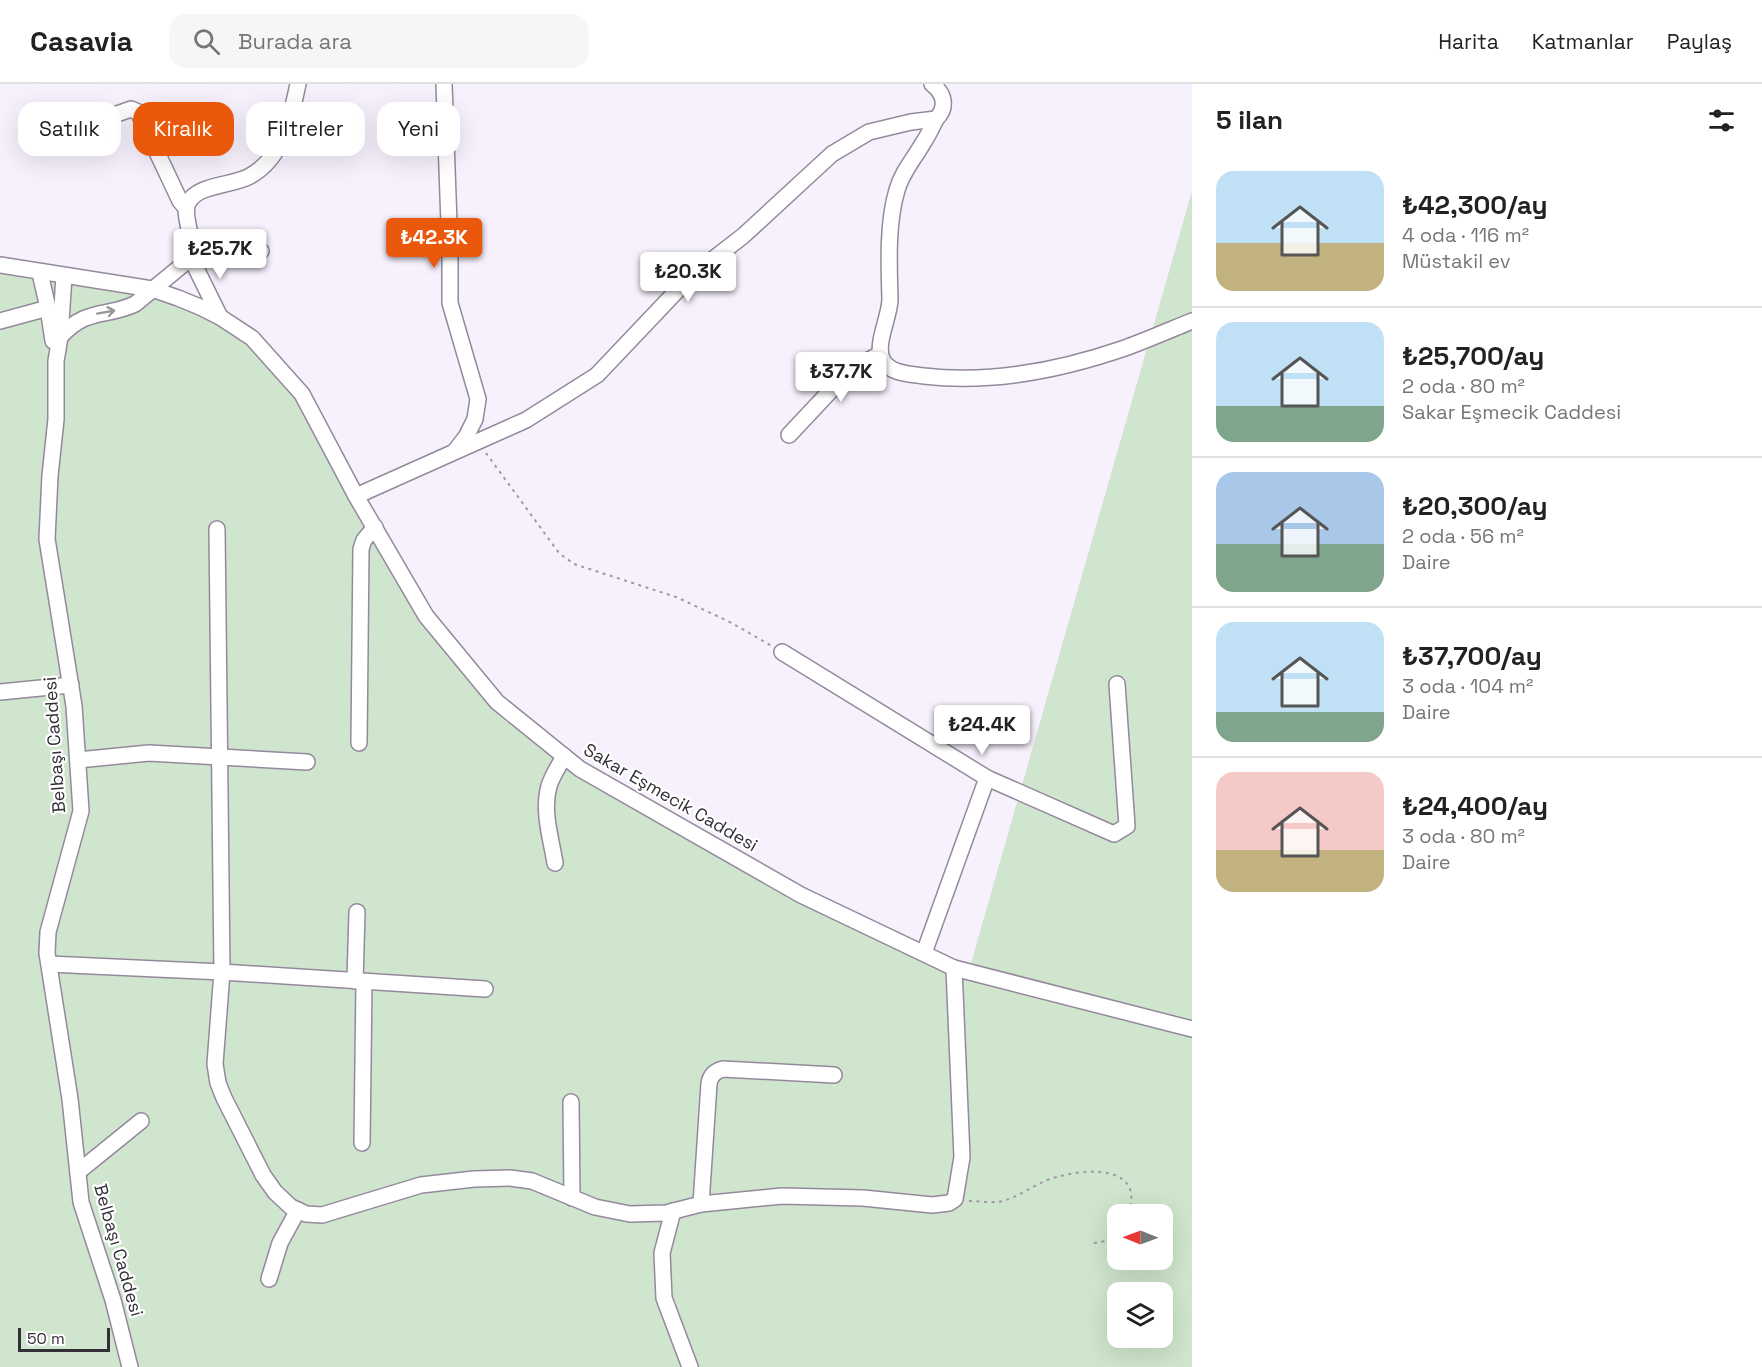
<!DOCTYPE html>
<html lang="tr">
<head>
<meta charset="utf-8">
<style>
  :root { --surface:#fff; --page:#f6f6f6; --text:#222; --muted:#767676; --line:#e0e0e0; --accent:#ea580c }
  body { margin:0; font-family:"Space Grotesk",sans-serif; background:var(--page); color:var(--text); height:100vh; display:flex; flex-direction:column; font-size:22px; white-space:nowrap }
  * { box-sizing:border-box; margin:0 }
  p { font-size:20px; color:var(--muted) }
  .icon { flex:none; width:33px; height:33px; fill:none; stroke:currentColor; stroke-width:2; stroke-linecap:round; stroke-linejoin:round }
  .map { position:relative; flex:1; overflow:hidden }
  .panel { display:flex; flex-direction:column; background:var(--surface); width:570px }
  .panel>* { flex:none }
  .hud { position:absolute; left:18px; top:18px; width:570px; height:54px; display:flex; gap:12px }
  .needle { width:39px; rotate:271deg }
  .fabs { position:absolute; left:1107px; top:1120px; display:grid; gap:12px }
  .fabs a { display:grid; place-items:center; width:66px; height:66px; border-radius:12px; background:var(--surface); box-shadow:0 6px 24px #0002; font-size:30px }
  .scale { position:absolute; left:18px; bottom:15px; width:92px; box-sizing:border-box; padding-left:6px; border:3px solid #332f36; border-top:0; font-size:16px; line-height:21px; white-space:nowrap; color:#332f36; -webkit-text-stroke:4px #fff; paint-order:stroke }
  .price { position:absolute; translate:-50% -51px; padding:0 14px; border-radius:6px; background:#fff; color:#222; font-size:20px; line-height:39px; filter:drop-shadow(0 2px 3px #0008) }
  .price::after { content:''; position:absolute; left:50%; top:36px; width:18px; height:14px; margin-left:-9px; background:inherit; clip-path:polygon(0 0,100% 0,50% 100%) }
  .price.selected { background:var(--accent); color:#fff }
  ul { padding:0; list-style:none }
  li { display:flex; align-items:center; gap:18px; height:150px; padding:0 24px }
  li+li { border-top:2px solid var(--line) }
  li span { display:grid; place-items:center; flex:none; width:168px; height:120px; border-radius:18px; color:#555 }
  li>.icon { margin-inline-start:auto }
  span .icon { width:72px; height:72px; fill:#fffc; stroke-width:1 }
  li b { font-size:26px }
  h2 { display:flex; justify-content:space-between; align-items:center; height:72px; padding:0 24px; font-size:26px }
  .tag { padding:0 21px; border-radius:18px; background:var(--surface); box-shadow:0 6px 24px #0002; font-size:21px; line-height:54px }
  .tag.selected { background:var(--accent); color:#fff }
  header { display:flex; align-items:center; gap:36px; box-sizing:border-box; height:84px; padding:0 30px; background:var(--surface); border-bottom:2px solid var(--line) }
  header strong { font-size:28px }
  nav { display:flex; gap:33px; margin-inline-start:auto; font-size:21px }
  .search { width:420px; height:54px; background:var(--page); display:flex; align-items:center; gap:15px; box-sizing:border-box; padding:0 21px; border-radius:18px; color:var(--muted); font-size:22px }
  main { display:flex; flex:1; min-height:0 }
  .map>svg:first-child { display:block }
</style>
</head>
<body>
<header>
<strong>Casavia</strong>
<div class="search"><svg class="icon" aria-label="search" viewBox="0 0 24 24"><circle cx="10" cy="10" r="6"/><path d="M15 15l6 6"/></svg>Burada ara</div>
<nav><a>Harita</a><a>Katmanlar</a><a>Paylaş</a></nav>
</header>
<main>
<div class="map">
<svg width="1192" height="1283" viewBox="0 0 1192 1283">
  <rect width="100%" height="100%" fill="#f7f1fd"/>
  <path fill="#cfe5cd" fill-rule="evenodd" d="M1192,107V1283H0V181L116,197L227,240L285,293L415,511L517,635L683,745L969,886ZM1118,1131H1162V1176H1118ZM1118,1209H1162V1254H1118Z"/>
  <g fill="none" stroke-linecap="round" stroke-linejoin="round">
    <g stroke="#94899c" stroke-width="18">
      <g id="minor">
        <path d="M444,0L450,168V219L478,315L475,335L466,353L455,367"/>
        <path d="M936,35C932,43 928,52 923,59C914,75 902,88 897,106C887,139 889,181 890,215C890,233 874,261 883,277C891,290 911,290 924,292C991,300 1061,286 1125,264C1147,256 1170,246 1192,237"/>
        <path d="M100,36L131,25L138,28L180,117L186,124"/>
        <path d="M190,160L213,158L261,167"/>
        <path d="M191,174L220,233"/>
        <path d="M0,181L152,205L178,214L200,223L220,233L252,254L302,310L356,412L426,532L497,618L580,685L801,811L954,884L1192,945"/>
        <path d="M40,189L48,224L53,257"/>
        <path d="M64,192L60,253L56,277V335L50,392L47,455L74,622L81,727L48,848L47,869L70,1015L81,1118L113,1216L130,1283"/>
        <path d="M0,237L48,224"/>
        <path d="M60,253C87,223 105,234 135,220L191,174C190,165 191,155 189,146C188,137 184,128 188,119C197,100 233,102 250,92C283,74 291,33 298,0"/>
        <path d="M789,351L850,286L880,270"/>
        <path d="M356,412L526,336L597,291L690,193L743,152L832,70L869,48L911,38L936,35C948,23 944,9 932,0"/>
        <path d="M217,445L222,888L215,980L218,999L224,1014L263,1091L275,1108L291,1123L306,1130L322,1131L421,1101L474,1095L510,1094L532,1097L595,1123L630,1130L666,1129L701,1120L709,1000C710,992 715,987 723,985L834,991"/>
        <path d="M782,568L987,694L924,869"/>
        <path d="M0,608L71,601"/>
        <path d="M359,659L361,465L364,456L375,443"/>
        <path d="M78,676L149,669L307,678"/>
        <path d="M987,694L1114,750L1127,742L1117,600"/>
        <path d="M555,779C551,754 542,727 549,702C552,692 559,682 564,672"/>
        <path d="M49,880L222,888L485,905"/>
        <path d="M355,897L357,828"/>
        <path d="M571,1018L572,1114"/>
        <path d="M362,1059L364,898"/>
        <path d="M78,1088L141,1037"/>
        <path d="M701,1120L782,1112L863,1114L932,1121L949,1119L955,1115L962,1073L954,884"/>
        <path d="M673,1127L662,1169L664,1214L690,1283"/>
        <path d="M269,1195L280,1159L298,1126"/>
      </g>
    </g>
    <g stroke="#9e99a2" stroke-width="2" stroke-dasharray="3 4.5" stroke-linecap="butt">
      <path d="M486,369L559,469L574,480L676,513L728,537L772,562"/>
      <path d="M969,1117C980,1117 996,1120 1006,1116C1024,1110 1039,1097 1057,1093C1088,1084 1146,1081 1128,1131"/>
      <path d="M1094,1159L1106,1157L1118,1149"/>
    </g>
    <use href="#minor" stroke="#fff" stroke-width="15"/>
  </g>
  <defs><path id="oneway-shaft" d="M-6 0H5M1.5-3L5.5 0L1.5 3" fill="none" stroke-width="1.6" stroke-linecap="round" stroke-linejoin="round" transform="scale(1.5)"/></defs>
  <use stroke="#99979a" href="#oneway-shaft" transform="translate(106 228) rotate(-10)"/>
  <g text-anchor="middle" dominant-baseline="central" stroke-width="4.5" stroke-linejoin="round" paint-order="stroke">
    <g font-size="18" fill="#332f36" stroke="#fff">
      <text transform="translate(54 661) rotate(-94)">Belbaşı Caddesi</text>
      <text transform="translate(671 713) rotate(30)">Sakar Eşmecik Caddesi</text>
      <text transform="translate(119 1166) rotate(74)">Belbaşı Caddesi</text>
    </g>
  </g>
</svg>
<div class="fabs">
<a><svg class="needle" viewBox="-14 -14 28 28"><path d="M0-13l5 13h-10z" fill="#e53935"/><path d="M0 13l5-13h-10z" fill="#767676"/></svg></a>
<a><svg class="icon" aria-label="layers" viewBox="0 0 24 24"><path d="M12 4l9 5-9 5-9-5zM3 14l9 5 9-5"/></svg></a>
</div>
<div class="scale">50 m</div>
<b class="price selected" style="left:434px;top:185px">₺42.3K</b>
<b class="price" style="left:220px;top:196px">₺25.7K</b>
<b class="price" style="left:688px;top:219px">₺20.3K</b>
<b class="price" style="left:841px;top:319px">₺37.7K</b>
<b class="price" style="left:982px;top:672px">₺24.4K</b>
<div class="hud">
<a class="tag">Satılık</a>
<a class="tag selected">Kiralık</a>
<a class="tag">Filtreler</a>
<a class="tag">Yeni</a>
</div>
</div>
<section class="panel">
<h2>5 ilan<svg class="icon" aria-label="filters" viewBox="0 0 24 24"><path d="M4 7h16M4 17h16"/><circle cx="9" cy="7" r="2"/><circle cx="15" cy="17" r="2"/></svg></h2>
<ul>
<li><span style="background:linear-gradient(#bfe0f5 60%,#c2b280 0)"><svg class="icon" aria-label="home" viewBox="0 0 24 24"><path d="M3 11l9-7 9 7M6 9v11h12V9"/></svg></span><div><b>₺42,300/ay</b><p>4 oda · 116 m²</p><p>Müstakil ev</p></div></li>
<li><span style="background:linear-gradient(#bfe0f5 70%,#7fa58c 0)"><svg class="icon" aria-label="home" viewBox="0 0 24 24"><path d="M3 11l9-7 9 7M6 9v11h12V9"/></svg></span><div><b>₺25,700/ay</b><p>2 oda · 80 m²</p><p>Sakar Eşmecik Caddesi</p></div></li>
<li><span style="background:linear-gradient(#a9c7e8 60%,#7fa58c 0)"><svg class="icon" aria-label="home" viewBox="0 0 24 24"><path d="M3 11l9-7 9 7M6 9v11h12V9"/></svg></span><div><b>₺20,300/ay</b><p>2 oda · 56 m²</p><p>Daire</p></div></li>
<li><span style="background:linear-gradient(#bfe0f5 75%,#7fa58c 0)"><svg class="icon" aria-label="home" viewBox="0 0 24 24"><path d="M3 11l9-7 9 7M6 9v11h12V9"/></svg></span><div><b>₺37,700/ay</b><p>3 oda · 104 m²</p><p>Daire</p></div></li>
<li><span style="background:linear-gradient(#f6c9c9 65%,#c2b280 0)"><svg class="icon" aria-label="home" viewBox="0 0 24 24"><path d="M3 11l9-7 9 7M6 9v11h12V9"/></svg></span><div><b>₺24,400/ay</b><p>3 oda · 80 m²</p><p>Daire</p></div></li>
</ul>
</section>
</main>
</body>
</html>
